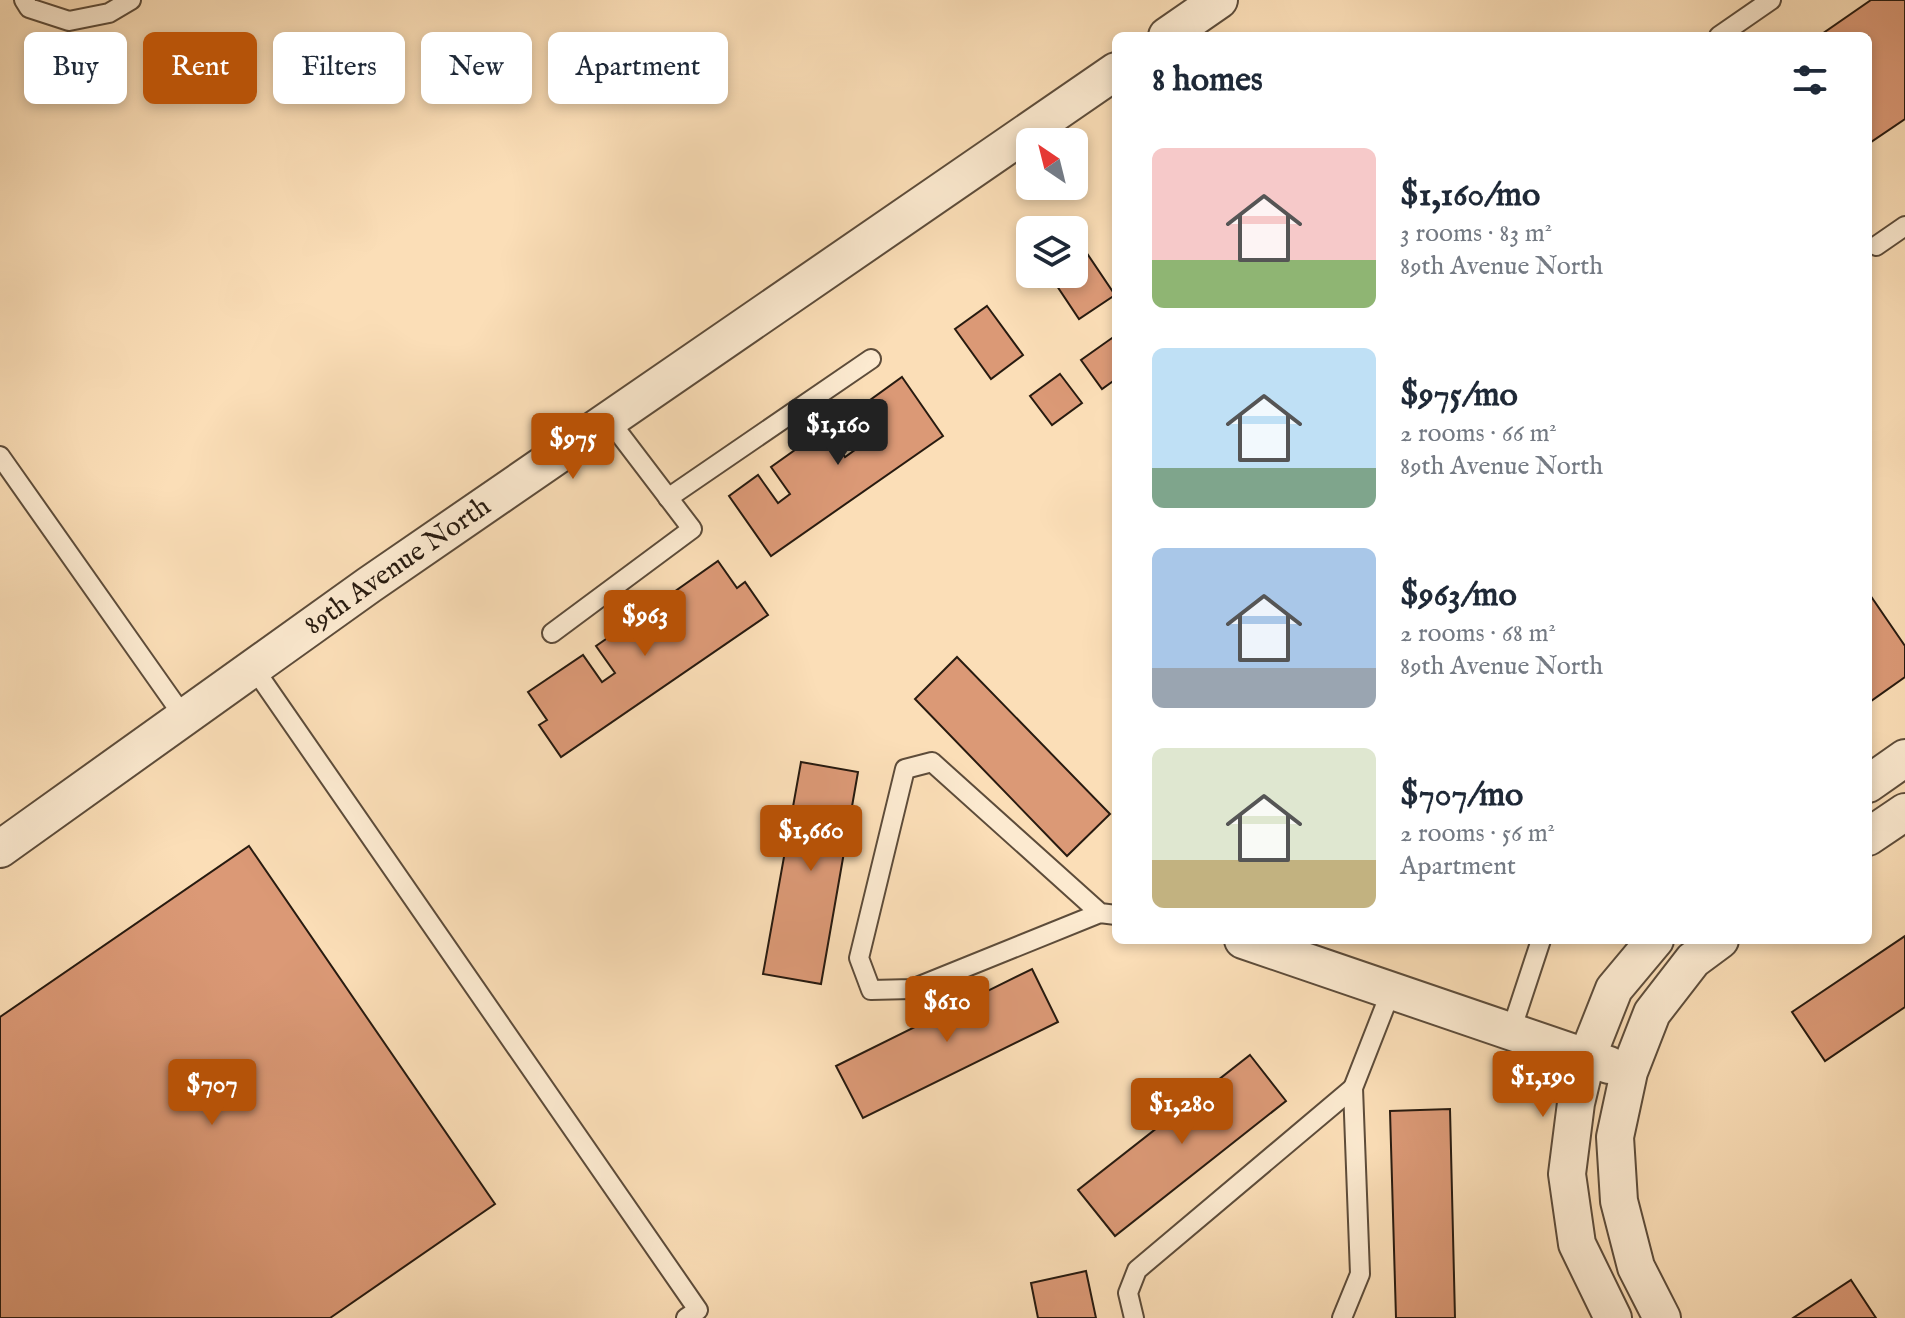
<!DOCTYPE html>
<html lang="en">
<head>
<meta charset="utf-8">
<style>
  :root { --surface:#fff; --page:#f2f2f3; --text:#1f2937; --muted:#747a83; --accent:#b45309 }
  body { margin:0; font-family:"IM FELL English",serif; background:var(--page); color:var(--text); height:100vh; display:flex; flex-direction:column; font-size:30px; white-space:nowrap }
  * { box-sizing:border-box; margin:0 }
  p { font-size:26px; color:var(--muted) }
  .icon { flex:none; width:44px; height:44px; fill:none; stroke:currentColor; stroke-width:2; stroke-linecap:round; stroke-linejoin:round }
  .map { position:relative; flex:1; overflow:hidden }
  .side { position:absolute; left:1112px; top:32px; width:760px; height:912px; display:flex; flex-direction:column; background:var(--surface); border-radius:12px; box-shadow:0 4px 12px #0003 }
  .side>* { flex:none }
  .top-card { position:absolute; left:24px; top:32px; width:760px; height:72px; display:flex; gap:16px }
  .needle { width:52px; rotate:325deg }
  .controls { position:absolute; left:1016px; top:128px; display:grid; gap:16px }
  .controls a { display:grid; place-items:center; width:72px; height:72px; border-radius:12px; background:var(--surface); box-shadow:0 4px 12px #0003; font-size:40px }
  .price { position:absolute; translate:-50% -68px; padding:0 18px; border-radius:8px; background:var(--accent); color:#fff; font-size:26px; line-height:52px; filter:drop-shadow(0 2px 4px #0008) }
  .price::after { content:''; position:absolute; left:50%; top:48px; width:24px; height:18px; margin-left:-12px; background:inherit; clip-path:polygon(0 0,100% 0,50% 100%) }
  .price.current { background:#222; color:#fff }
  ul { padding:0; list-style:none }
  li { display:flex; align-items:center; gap:24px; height:200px; padding:0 40px }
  li span { display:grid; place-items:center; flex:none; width:224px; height:160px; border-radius:12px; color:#555 }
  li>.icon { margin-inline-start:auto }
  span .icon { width:96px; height:96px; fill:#fffc; stroke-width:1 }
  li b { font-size:34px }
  h2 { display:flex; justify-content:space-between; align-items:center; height:96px; padding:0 40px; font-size:34px }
  .pill { padding:0 28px; border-radius:12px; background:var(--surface); box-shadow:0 4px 12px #0003; font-size:28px; line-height:72px }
  .pill.current { background:var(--accent); color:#fff }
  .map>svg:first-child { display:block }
</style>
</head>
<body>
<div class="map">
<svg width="1905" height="1318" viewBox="0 0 1905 1318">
  <rect width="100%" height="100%" fill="#fbdeb7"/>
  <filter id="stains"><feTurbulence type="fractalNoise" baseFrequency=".0025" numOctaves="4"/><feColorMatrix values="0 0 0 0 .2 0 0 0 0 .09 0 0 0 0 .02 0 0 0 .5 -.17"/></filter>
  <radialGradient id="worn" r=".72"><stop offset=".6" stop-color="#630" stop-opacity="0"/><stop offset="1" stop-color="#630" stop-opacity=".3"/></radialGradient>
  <g fill="#db9976" stroke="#281b10" stroke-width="2">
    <path d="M1871,0H1905V119L1868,144V36H1819Z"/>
    <path d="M1078,240L1115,295L1079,319L1049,274H1074V243Z"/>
    <path d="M987,306L1023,355L991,379L955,329Z"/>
    <path d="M1112,338L1116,343V379L1102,389L1081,360Z"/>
    <path d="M1060,374L1082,403L1052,425L1030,396Z"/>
    <path d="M902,377L943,436L771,556L729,496L758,475L778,503L790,494L771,467L826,428L845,457L859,447L841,421Z"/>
    <path d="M718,561L737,588L745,582L768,615L561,757L539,725L547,720L528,692L583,655L602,682L615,673L596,646L651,608L670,636L683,627L664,599Z"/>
    <path d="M1868,592L1905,646V677L1871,701L1868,697Z"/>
    <path d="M957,657L1110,814L1067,856L915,699Z"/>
    <path d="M801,762L858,772L821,984L763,974Z"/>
    <path d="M249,846L495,1204L330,1318H0V1017Z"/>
    <path d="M1905,936V1007L1825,1061L1792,1012Z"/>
    <path d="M1032,969L1058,1022L863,1118L836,1066Z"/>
    <path d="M1250,1055L1286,1101L1115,1236L1078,1190Z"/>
    <path d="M1450,1109L1455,1318H1396L1390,1111Z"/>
    <path d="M1086,1271L1096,1318H1038L1031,1283Z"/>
    <path d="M1851,1280L1876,1318H1793Z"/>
  </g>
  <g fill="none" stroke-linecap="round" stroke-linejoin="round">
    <g stroke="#5d4c3a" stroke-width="22">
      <g id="service">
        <path d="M24,0L29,8L69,21L109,13L131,0"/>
        <path d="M1719,36L1771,0"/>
        <path d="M1876,246L1905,226"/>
        <path d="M0,456L184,717"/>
        <path d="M668,498L871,359"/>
        <path d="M552,633L692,529L609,420"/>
        <path d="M253,667L698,1310L686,1318"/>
        <path d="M1100,913L932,762L905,769L859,958L871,990L912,989L1100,913L1116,915"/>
        <path d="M1511,1031L1541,940"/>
        <path d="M1134,1318L1128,1293L1137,1270L1353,1088"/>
        <path d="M1342,1318L1360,1274L1353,1088L1391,991"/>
      </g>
    </g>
    <g stroke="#5d4c3a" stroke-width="40">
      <g id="minor">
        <path d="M1167,36L1219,0"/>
        <path d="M1868,784L1905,758"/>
        <path d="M1868,837L1905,812"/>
        <path id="s1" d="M0,849L369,585L1116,71"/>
        <path d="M1243,940L1609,1065"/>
        <path d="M1613,1318L1577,1244L1567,1174L1576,1103L1587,1057L1614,989L1655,940"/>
        <path d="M1662,1318L1636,1267L1619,1201L1615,1137L1629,1072L1652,1013L1693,960L1720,940"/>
      </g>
    </g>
    <use href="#service" stroke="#fcead0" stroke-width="18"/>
    <use href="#minor" stroke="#fcead0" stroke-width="36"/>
  </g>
  <g text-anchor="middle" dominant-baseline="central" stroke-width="8" stroke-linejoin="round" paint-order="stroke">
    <g font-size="28" fill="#281b10" stroke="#fcead0">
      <text stroke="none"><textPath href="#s1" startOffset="488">89th Avenue North</textPath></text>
    </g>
  </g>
  <rect width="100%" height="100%" filter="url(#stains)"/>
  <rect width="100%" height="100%" fill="url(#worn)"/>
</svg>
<div class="controls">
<a><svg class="needle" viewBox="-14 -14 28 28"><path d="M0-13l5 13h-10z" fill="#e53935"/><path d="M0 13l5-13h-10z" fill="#747a83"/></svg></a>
<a><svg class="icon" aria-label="layers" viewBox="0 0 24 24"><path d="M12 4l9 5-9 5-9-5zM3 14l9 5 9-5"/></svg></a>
</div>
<b class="price current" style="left:838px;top:467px">$1,160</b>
<b class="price" style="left:573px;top:481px">$975</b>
<b class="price" style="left:645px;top:658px">$963</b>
<b class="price" style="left:811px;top:873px">$1,660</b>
<b class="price" style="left:947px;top:1044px">$610</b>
<b class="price" style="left:1543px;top:1119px">$1,190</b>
<b class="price" style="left:212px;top:1127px">$707</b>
<b class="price" style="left:1182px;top:1146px">$1,280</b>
<div class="top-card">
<a class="pill">Buy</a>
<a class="pill current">Rent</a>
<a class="pill">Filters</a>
<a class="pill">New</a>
<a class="pill">Apartment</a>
</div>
<section class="side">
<h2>8 homes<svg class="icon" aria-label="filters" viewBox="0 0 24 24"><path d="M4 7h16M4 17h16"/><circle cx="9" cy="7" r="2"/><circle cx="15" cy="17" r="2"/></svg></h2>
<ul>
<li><span style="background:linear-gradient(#f6c9c9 70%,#8fb573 0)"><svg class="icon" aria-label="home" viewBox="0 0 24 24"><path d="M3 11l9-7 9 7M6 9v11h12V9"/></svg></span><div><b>$1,160/mo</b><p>3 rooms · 83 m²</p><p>89th Avenue North</p></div></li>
<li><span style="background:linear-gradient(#bfe0f5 75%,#7fa58c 0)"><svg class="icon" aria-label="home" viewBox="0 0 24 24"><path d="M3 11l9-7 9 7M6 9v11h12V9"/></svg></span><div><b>$975/mo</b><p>2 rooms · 66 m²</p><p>89th Avenue North</p></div></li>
<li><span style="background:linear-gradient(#a9c7e8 75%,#9aa5b1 0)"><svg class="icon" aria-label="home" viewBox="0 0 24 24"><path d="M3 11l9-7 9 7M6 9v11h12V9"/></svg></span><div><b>$963/mo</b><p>2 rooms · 68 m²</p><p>89th Avenue North</p></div></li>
<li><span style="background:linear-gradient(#dfe7d0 70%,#c2b280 0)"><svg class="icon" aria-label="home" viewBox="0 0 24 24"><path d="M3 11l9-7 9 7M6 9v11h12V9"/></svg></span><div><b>$707/mo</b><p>2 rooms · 56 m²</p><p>Apartment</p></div></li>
</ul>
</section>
</div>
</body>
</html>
